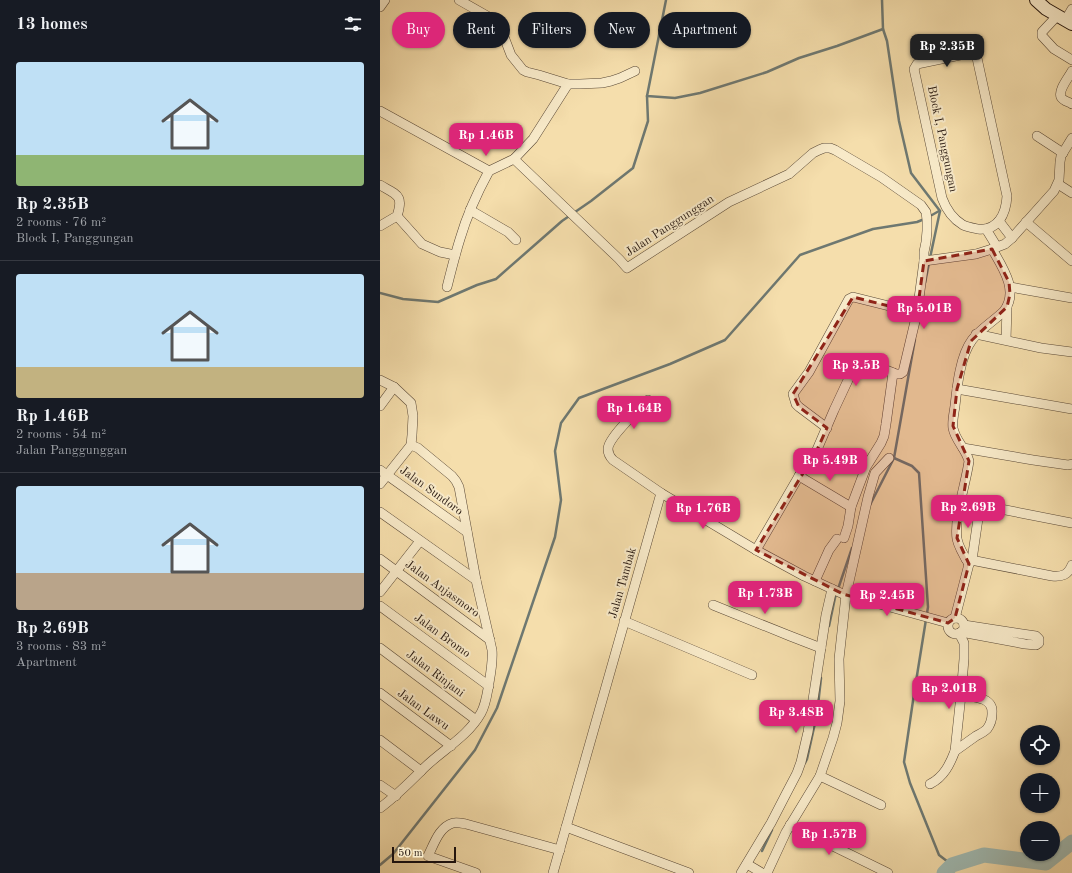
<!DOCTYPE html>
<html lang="en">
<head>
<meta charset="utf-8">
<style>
  :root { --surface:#171b24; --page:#242831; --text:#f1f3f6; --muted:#9ea1a6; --line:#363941; --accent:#db2777 }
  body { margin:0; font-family:"Old Standard TT",serif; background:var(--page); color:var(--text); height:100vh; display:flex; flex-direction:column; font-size:15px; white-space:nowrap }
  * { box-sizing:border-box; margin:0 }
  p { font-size:13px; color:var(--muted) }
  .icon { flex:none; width:22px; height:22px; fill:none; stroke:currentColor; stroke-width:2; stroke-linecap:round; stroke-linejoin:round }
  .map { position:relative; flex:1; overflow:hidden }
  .drawer { display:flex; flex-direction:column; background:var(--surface); width:380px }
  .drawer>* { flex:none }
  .guide { position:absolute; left:12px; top:12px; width:380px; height:36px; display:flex; gap:8px }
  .controls { position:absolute; left:640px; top:725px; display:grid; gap:8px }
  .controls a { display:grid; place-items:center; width:40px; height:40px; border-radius:50%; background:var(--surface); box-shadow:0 1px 3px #0004; font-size:20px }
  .scale { position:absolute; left:12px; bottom:10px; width:64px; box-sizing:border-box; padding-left:4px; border:2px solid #25160e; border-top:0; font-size:11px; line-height:14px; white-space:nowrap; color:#25160e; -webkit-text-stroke:3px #f8eac9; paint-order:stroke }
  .price { position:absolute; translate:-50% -34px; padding:0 9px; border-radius:8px; background:var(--accent); color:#fff; font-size:13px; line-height:26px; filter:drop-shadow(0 1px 2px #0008) }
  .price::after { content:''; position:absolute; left:50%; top:24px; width:12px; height:9px; margin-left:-6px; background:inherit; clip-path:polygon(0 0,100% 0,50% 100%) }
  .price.active { background:#222; color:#fff }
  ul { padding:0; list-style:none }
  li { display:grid; align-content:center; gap:8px; height:212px; padding:0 16px }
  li+li { border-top:1px solid var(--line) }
  li span { display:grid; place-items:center; height:124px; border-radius:4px; color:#555 }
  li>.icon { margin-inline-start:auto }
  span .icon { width:72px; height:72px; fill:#fffc; stroke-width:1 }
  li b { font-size:17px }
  h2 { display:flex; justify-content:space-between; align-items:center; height:48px; padding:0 16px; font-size:17px }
  .chip { padding:0 14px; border-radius:18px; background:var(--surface); box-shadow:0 1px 3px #0004; font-size:14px; line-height:36px }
  .chip.active { background:var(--accent); color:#fff }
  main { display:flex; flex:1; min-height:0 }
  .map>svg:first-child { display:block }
</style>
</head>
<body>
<main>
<section class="drawer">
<h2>13 homes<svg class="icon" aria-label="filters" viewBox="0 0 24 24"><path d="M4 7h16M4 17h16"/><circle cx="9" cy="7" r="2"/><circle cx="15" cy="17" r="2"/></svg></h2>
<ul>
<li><span style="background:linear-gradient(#bfe0f5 75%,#8fb573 0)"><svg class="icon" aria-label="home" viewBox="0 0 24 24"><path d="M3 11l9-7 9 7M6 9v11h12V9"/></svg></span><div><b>Rp 2.35B</b><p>2 rooms · 76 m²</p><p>Block I, Panggungan</p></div></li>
<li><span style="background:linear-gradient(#bfe0f5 75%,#c2b280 0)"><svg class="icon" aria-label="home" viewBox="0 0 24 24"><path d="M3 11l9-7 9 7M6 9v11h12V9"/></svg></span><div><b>Rp 1.46B</b><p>2 rooms · 54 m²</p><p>Jalan Panggunggan</p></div></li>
<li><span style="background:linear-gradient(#bfe0f5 70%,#b9a48a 0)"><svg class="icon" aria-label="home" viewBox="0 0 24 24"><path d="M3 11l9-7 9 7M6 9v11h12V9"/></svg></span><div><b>Rp 2.69B</b><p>3 rooms · 83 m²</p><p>Apartment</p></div></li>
</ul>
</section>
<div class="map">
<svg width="692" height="873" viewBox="0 0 692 873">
  <rect width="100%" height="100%" fill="#f5deac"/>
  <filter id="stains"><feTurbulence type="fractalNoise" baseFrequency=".005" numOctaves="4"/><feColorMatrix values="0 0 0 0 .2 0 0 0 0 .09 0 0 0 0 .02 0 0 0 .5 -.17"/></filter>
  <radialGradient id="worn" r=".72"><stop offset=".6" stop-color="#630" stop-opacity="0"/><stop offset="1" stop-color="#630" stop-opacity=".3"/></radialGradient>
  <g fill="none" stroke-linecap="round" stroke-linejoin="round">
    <g stroke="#6e7871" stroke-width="2.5">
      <path d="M286,0L267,96L295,98L320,93L387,72L419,58L457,46L503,29"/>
      <path d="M502,0L503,29L507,41L519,121L531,173L560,211"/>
      <path d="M552,215L559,211"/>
      <path d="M550,258L560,211"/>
      <path d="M545,283L549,263"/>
      <path d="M0,293L23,299L58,302L97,285L116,279L182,221L211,201L253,168L268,121L267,96"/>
      <path d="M514,458L532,466L539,473L548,607L534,694L524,762L530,783L559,855L572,865"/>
      <path d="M490,505L514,458L535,339"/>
      <path d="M458,589L472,548"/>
      <path d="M449,626L456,593"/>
      <path d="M425,763L427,759L437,714L441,678"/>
      <path d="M382,851L392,830"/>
      <path d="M0,865L13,854L95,750L117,708L175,537L181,500L175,451L181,423L199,398L290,364L345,340L420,255L493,229L537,222L542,220"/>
    </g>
    <path stroke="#9fbab3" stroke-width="15" d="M564,873L572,865L604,855L666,863L692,842"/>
    <g stroke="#594836" stroke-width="10">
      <g id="street">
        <path d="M79,0L116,21L121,29L131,55L143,70L147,72L159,75L188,84H200L222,83L231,81L240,78L255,71"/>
        <path d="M0,7L5,0"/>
        <path d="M677,16L662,32V36L674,49L692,60"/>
        <path d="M685,21L692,9"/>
        <path d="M590,53L594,54L597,58L627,196C626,214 618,231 598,229C593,228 587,227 583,225C573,219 566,209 562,198L534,69L537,64Z"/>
        <path d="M692,71C689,77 678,90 681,97C683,101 689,102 692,104"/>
        <path d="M0,111L109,171L134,159L239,259L247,268L349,202L409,174L433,153L439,150L444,148H450L455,150L501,177L541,205L546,212L547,220V231L546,242L544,252V261L537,313L523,372L520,374H516L481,360L476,363L454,410L436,452L419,476L376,550"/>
        <path d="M657,136L683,153"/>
        <path d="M134,159L153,139L188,84"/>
        <path d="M678,184L692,193"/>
        <path d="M0,185C17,195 24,195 17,216L0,226"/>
        <path d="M90,210L128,232L136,240"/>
        <path d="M17,216L42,244L60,252L75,255"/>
        <path d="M619,221L632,238"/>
        <path d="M646,222L692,261"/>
        <path d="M606,229L617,247"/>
        <path d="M544,261L596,254L612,249L625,244L632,238L674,191L679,180L680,162L681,156L692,138"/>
        <path d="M67,287C71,271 75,255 80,239C87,215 97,193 109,171"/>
        <path d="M630,287L692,298"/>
        <path d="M596,334L661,348L692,352"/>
        <path d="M626,340L627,307"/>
        <path d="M0,380L14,387L31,403L33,416L32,435L31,445L0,484"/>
        <path d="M577,389L692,409"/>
        <path d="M268,400C259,409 228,438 228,449C228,454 230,457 233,460L281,493L376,550L424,576L463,594L568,623"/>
        <path d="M0,406L14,387"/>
        <path d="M447,428L419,407L416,404L413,394L429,372L469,299L473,297L537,313"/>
        <path d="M583,448L653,460L688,465L692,464"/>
        <path d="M0,470L87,532"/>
        <path d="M419,476L471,507"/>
        <path d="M581,502L600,505L692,523"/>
        <path d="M0,512L96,580"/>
        <path d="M464,538L468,526L471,507L486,467L501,443L504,436L506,424L513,373"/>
        <path d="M0,559L110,640"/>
        <path d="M586,559L672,576C682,577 688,575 692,565"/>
        <path d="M589,564C584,556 579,548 577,539C574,516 586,484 589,461C586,449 575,440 573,428C572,421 574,413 575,406C577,387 580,356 592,340C600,329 614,321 624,311C639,291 623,268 612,249"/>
        <path d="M435,581L449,550L457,539"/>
        <path d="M0,592L40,541"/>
        <path d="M333,605L410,636L441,648"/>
        <path d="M0,606L109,686"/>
        <circle cx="576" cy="626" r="8"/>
        <path d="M575,618L589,564L592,560L600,505"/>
        <path d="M244,621L372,675"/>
        <path d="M581,632L645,644L656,645L659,643V639L656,636L584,625"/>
        <path d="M0,648L96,720"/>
        <path d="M0,693L71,746"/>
        <path d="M0,740L41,771"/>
        <path d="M575,751C582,746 589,741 596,736C600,734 604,732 607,729C610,725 612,719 612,714C614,697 594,697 581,695"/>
        <path d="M440,776L501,805"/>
        <path d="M550,784C564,777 570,764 575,751L581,695L584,659V643L579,633"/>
        <path d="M0,785L16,796"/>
        <path d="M0,808C15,797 28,784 41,771C60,751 87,738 101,713C106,704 107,694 109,683C111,672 113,661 112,650L96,580L79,487L76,481L72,476L38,448L31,445"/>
        <path d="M410,825L508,873"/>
        <path d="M186,827L309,873"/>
        <path d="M367,864L382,873"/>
        <path d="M96,873L48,856C54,844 59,827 73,823C77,822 81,823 86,824L180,850"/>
        <path d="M173,873L281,493"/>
        <path d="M361,873L391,823L406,794L417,773L421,762L428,732L446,615L452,589"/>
        <path d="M387,873L406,832L440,776L453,738L457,723L460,701L459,659L466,595L488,497L495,473L509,458"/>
      </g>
    </g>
    <g stroke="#25160e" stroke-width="14">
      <path id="secondary" d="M656,0L666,9L692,24"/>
    </g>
    <use href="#street" stroke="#f8eac9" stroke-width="9"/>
    <use href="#secondary" stroke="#f8eac9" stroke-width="12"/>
  </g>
  <path fill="#8f2418" fill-opacity="0.2" stroke="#8f2418" stroke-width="3" stroke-dasharray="8 5" stroke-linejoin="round" d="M612,249L629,282L630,294L627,307L591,341L577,389L573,426L589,461L577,538L589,564L575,618L568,623L463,594L376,550L436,452L447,428L419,407L413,394L473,297L537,313L544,261Z"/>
  <g text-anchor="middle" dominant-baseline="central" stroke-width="4" stroke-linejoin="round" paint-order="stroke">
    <g font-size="12" fill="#25160e" stroke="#f8eac9">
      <text transform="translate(562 139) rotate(78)">Block I, Panggungan</text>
      <text transform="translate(290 226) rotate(-33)">Jalan Panggunggan</text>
      <text transform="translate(51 491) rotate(36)">Jalan Sundoro</text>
      <text transform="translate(243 583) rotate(-74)">Jalan Tambak</text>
      <text transform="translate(62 589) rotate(36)">Jalan Anjasmoro</text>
      <text transform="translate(62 636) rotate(36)">Jalan Bromo</text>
      <text transform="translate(55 674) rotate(37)">Jalan Rinjani</text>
      <text transform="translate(43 710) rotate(36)">Jalan Lawu</text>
    </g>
  </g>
  <rect width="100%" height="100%" filter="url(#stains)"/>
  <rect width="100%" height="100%" fill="url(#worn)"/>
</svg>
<div class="controls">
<a><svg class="icon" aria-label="locate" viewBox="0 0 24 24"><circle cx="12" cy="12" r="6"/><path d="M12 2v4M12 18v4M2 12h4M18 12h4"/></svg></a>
<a>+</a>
<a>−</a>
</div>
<div class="scale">50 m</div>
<b class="price active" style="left:567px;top:68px">Rp 2.35B</b>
<b class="price" style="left:106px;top:157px">Rp 1.46B</b>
<b class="price" style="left:544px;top:330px">Rp 5.01B</b>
<b class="price" style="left:476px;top:387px">Rp 3.5B</b>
<b class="price" style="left:254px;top:430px">Rp 1.64B</b>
<b class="price" style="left:450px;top:482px">Rp 5.49B</b>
<b class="price" style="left:588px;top:529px">Rp 2.69B</b>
<b class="price" style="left:323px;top:530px">Rp 1.76B</b>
<b class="price" style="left:385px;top:615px">Rp 1.73B</b>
<b class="price" style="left:507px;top:617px">Rp 2.45B</b>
<b class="price" style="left:569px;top:710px">Rp 2.01B</b>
<b class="price" style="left:416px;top:734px">Rp 3.48B</b>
<b class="price" style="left:449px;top:856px">Rp 1.57B</b>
<div class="guide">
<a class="chip active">Buy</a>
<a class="chip">Rent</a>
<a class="chip">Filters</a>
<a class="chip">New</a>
<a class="chip">Apartment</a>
</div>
</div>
</main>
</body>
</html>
